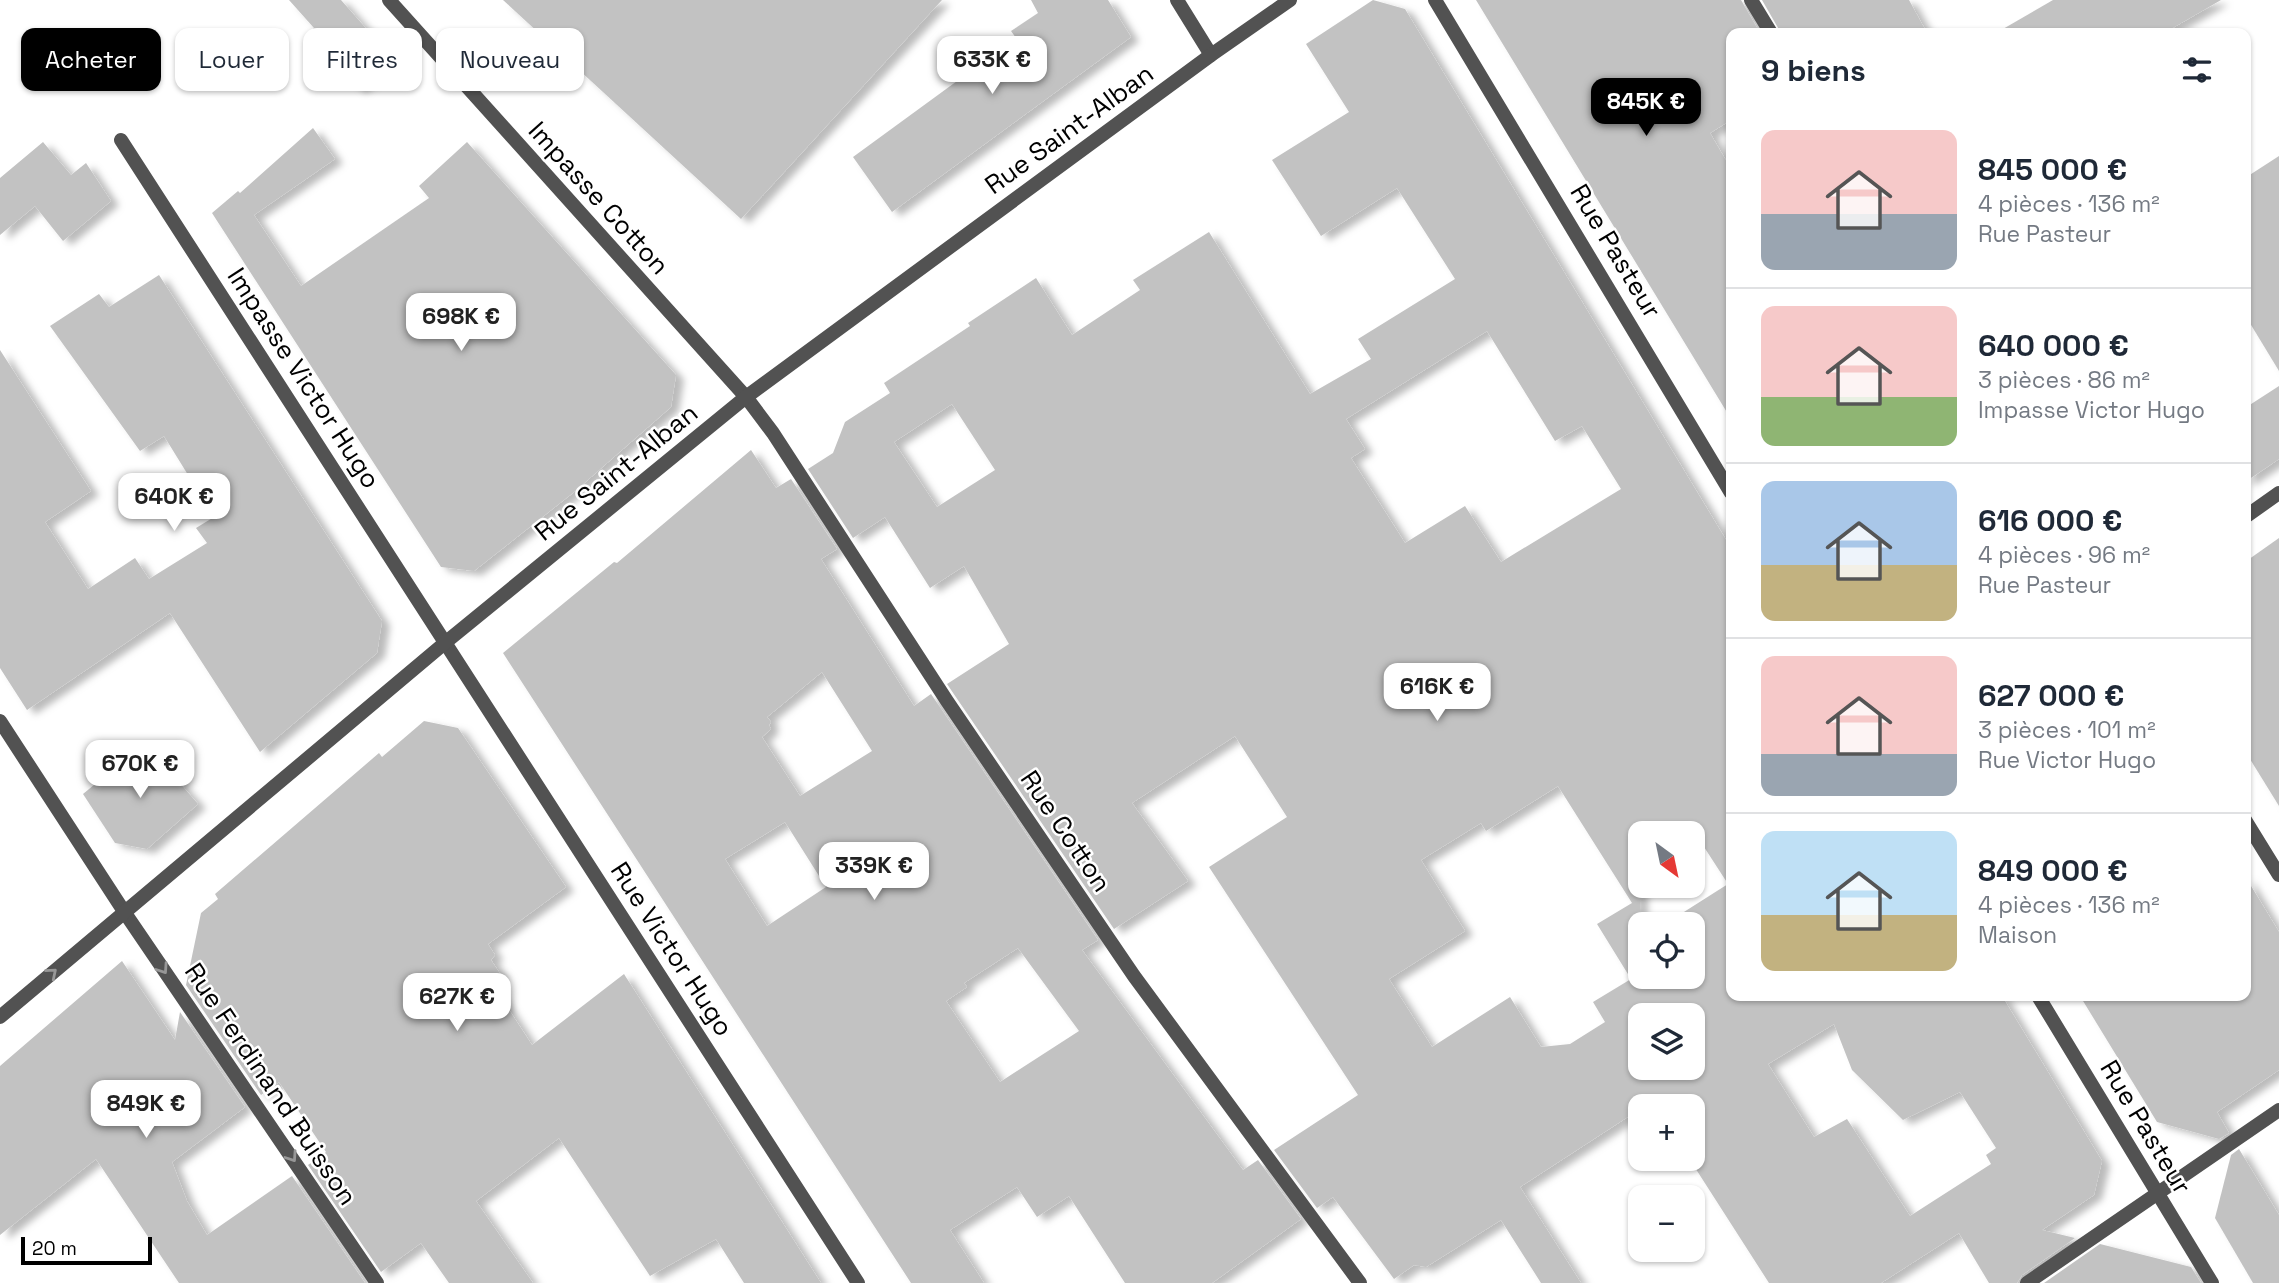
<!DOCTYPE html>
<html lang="fr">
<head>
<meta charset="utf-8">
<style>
  :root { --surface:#fff; --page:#f6f6f7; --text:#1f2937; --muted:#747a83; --line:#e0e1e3; --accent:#000 }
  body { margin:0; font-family:"Space Grotesk",sans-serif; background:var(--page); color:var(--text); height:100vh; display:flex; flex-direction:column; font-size:26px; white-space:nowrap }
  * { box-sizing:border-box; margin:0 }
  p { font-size:23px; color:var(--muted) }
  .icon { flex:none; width:38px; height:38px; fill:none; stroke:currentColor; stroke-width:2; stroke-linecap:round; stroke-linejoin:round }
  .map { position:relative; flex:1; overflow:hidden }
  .sheet { position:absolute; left:1726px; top:28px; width:525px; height:973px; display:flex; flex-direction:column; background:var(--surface); border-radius:14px; box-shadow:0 2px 5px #0004 }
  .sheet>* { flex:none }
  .guide { position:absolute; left:21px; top:28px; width:665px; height:63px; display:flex; gap:14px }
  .needle { width:46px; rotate:147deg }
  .fabs { position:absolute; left:1628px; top:821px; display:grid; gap:14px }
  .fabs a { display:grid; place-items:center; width:77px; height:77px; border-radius:14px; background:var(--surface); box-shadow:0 2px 5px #0004; font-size:35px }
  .scale { position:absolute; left:21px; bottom:18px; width:131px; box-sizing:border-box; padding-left:7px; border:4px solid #000; border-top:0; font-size:19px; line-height:24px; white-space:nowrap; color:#000; -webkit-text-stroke:5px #fff; paint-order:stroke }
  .price { position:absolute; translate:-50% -60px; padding:0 16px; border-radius:14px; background:#fff; color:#222; font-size:23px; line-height:46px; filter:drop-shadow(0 2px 4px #0008) }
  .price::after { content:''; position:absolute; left:50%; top:42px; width:21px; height:16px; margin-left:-10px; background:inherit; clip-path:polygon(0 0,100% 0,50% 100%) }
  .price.current { background:var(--accent); color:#fff }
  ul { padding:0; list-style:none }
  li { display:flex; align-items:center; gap:21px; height:175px; padding:0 35px }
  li+li { border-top:2px solid var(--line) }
  li span { display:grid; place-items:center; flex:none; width:196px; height:140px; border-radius:14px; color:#555 }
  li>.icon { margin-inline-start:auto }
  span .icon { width:84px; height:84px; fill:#fffc; stroke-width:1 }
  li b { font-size:30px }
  h2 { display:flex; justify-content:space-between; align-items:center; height:84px; padding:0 35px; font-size:30px }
  .pill { padding:0 24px; border-radius:14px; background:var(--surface); box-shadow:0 2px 5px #0004; font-size:24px; line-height:63px }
  .pill.current { background:var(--accent); color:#fff }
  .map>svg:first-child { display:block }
</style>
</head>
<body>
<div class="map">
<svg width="2279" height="1283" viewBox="0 0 2279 1283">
  <defs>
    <filter id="shadow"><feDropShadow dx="8" dy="4.5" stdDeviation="3.5" flood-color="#0004"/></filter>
  </defs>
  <rect width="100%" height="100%" fill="#fff"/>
  <g fill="#c2c2c2" fill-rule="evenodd" filter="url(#shadow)">
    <path d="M289,0H341L393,59L358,89L309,32L314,28Z"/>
    <path d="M503,0H942L741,219Z"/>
    <path d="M1031,0H1108L1131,37L892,212L853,157L1016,38L1011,31L1038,13Z"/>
    <path d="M1373,0L1405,9L1731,548V996H2002L2102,1161L2094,1195L2042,1230L2075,1238L2022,1275L2017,1283H1989L1959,1233L1881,1283H1769L1692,1163V1106H1640V1109L1520,1187L1581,1283H1541L1501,1220L1426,1267L1414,1265L1394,1279L1333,1197L1317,1208L1274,1150L1358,1095L1209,867L1287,817L1235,736L1132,803L1188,881L1114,929L947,684L1009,644L964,566L930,588L885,517L853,538L808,469L833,453L845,422L890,393L884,383L970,326L968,323L1036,278L1072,335L1140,290L1133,280L1209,232L1310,394L1371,359L1358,339L1455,279L1397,188L1321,236L1272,160L1349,112L1306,44ZM1487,331L1555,441L1582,426L1621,489L1501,562L1465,506L1405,543L1351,458L1365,449L1346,419ZM952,404L995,470L937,507L894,442ZM1558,786L1632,903L1597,924L1631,979L1593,1002L1605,1022L1570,1044L1541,1047L1510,997L1432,1047L1389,979L1465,931L1421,860L1481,823L1486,831ZM1640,833H1695L1728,884L1665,924H1692V976H1640ZM1640,1015H1692V1068H1640ZM1834,1024L1852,1070L1903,1120L1960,1092L1996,1148L1986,1155L1991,1164L1910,1216L1847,1119L1814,1137L1768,1064Z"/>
    <path d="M1476,0H1741L1760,33H1731V120L1710,133L1731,169V419Z"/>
    <path d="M1762,0H1909L1927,33H1781Z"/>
    <path d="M2053,0H2221L2164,33H1996Z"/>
    <path d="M313,128L335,159L254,215L301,286L429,198L419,186L467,142L676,375L671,407L574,492L474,571L441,567L212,213L238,191L240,193Z"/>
    <path d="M43,142L71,175L86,163L111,201L63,241L35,206L0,235V178Z"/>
    <path d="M2279,156V371L2245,315V178Z"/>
    <path d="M159,275L382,621L377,653L260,752L170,613L27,710L0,668V350L91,491L45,522L88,589L135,558L149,579L207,543L196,528L214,517L164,436L140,451L50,326L99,294L109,307Z"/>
    <path d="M2279,386V459L2245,482V408Z"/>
    <path d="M751,450L776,488L791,479L837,549L821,559L914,706L931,694L1098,940L1082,950L1243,1170L1258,1160L1301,1219L1212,1283H1125L1069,1196L1037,1217L1017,1187L950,1230L984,1283H911L503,653L614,562L617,563ZM822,672L872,751L800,796L762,737L771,729L769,725L771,722L767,717ZM785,822L826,887L767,926L725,859ZM1018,948L1079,1031L1000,1082L946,1001L967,987L964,983Z"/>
    <path d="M2279,538V806L2245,751V562Z"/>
    <path d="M424,721L458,728L566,887L488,944L495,955L491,960L501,975L491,982L532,1045L624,974L821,1283H744L716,1239L650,1276L559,1138L476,1201L533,1283H449L421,1243L381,1272L308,1165L326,1152L279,1082L261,1095L186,985L201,913L218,899L215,894L379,753L382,757Z"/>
    <path d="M145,743L198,804L147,849L115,843L83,794Z"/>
    <path d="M2245,876L2279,932V1070L2217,1112L2229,1133L2219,1139L2157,1122L2080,996H2245Z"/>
    <path d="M122,961L175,1040L180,1012L245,1107L172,1162L187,1201L207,1235L292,1176L365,1283H179L96,1159L0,1235V1066Z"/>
    <path d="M2239,1149L2279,1215V1283H2253L2215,1218L2231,1155Z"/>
    <path d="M2100,1244L2191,1267L2201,1283H2044Z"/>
  </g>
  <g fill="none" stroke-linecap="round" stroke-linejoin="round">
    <g stroke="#525252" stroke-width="14">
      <path d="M389,0L746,397L773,433L947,701L1134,976L1360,1283"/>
      <path d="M1177,0L1211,55"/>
      <path d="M1435,0L1731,493"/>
      <path d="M1751,0L1771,33"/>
      <path d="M121,140L858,1283"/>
      <path d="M2245,517L2279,493"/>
      <path d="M0,721L125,913L377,1283"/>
      <path d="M2245,820L2279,875"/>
      <path d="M2038,996L2212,1283"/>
      <path d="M2027,1283L2279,1110"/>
    </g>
    <path stroke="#525252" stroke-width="14" d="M0,1017L446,642L746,397L1211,55L1290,0"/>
  </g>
  <defs><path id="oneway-chevron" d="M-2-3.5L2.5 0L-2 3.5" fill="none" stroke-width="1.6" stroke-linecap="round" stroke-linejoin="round" transform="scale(1.75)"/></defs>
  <g stroke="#979797">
    <use href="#oneway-chevron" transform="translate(163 969) rotate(56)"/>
    <use href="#oneway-chevron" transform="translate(52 973) rotate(-40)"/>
    <use href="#oneway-chevron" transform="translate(292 1157) rotate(56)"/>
  </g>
  <g text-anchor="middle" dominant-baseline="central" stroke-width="5" stroke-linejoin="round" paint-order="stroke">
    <g font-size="26" fill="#000" stroke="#fff">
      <text transform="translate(1069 129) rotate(-36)">Rue Saint-Alban</text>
      <text transform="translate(599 198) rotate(48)">Impasse Cotton</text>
      <text transform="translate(1616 251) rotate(59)">Rue Pasteur</text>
      <text transform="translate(304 378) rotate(57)">Impasse Victor Hugo</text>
      <text transform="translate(616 472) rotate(-39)">Rue Saint-Alban</text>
      <text transform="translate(1066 831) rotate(56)">Rue Cotton</text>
      <text transform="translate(672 949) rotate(57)">Rue Victor Hugo</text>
      <text transform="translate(271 1084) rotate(56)">Rue Ferdinand Buisson</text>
      <text transform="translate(2146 1127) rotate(59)">Rue Pasteur</text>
    </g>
  </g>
</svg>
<div class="fabs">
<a><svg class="needle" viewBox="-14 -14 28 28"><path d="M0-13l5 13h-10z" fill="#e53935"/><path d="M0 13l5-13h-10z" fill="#747a83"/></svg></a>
<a><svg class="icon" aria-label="locate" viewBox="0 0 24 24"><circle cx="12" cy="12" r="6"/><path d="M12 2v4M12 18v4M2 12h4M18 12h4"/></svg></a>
<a><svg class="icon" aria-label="layers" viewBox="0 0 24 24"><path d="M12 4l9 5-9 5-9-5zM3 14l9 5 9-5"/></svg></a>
<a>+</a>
<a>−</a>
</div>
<div class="scale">20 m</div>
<b class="price" style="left:992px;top:96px">633K €</b>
<b class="price current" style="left:1646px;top:138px">845K €</b>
<b class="price" style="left:461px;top:353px">698K €</b>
<b class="price" style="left:174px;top:533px">640K €</b>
<b class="price" style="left:1437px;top:723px">616K €</b>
<b class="price" style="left:140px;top:800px">670K €</b>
<b class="price" style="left:874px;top:902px">339K €</b>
<b class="price" style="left:457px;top:1033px">627K €</b>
<b class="price" style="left:146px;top:1140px">849K €</b>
<div class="guide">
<a class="pill current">Acheter</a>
<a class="pill">Louer</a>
<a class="pill">Filtres</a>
<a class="pill">Nouveau</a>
</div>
<section class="sheet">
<h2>9 biens<svg class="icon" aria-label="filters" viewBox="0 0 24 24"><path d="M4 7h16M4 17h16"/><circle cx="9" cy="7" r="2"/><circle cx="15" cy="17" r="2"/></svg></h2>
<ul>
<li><span style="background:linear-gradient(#f6c9c9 60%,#9aa5b1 0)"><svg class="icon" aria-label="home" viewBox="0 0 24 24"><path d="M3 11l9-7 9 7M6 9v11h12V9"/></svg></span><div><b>845 000 €</b><p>4 pièces · 136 m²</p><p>Rue Pasteur</p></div></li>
<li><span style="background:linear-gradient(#f6c9c9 65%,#8fb573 0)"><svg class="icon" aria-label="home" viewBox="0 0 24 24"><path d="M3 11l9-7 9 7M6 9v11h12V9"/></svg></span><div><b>640 000 €</b><p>3 pièces · 86 m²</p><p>Impasse Victor Hugo</p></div></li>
<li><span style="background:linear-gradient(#a9c7e8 60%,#c2b280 0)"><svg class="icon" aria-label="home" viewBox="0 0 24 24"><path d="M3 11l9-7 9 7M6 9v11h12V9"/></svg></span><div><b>616 000 €</b><p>4 pièces · 96 m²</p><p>Rue Pasteur</p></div></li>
<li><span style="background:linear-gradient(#f6c9c9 70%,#9aa5b1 0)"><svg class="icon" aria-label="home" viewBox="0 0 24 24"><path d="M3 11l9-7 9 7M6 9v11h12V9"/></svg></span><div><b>627 000 €</b><p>3 pièces · 101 m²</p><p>Rue Victor Hugo</p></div></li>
<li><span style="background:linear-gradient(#bfe0f5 60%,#c2b280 0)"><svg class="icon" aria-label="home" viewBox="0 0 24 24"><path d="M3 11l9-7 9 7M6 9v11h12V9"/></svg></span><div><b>849 000 €</b><p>4 pièces · 136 m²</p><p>Maison</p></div></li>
</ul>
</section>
</div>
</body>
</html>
